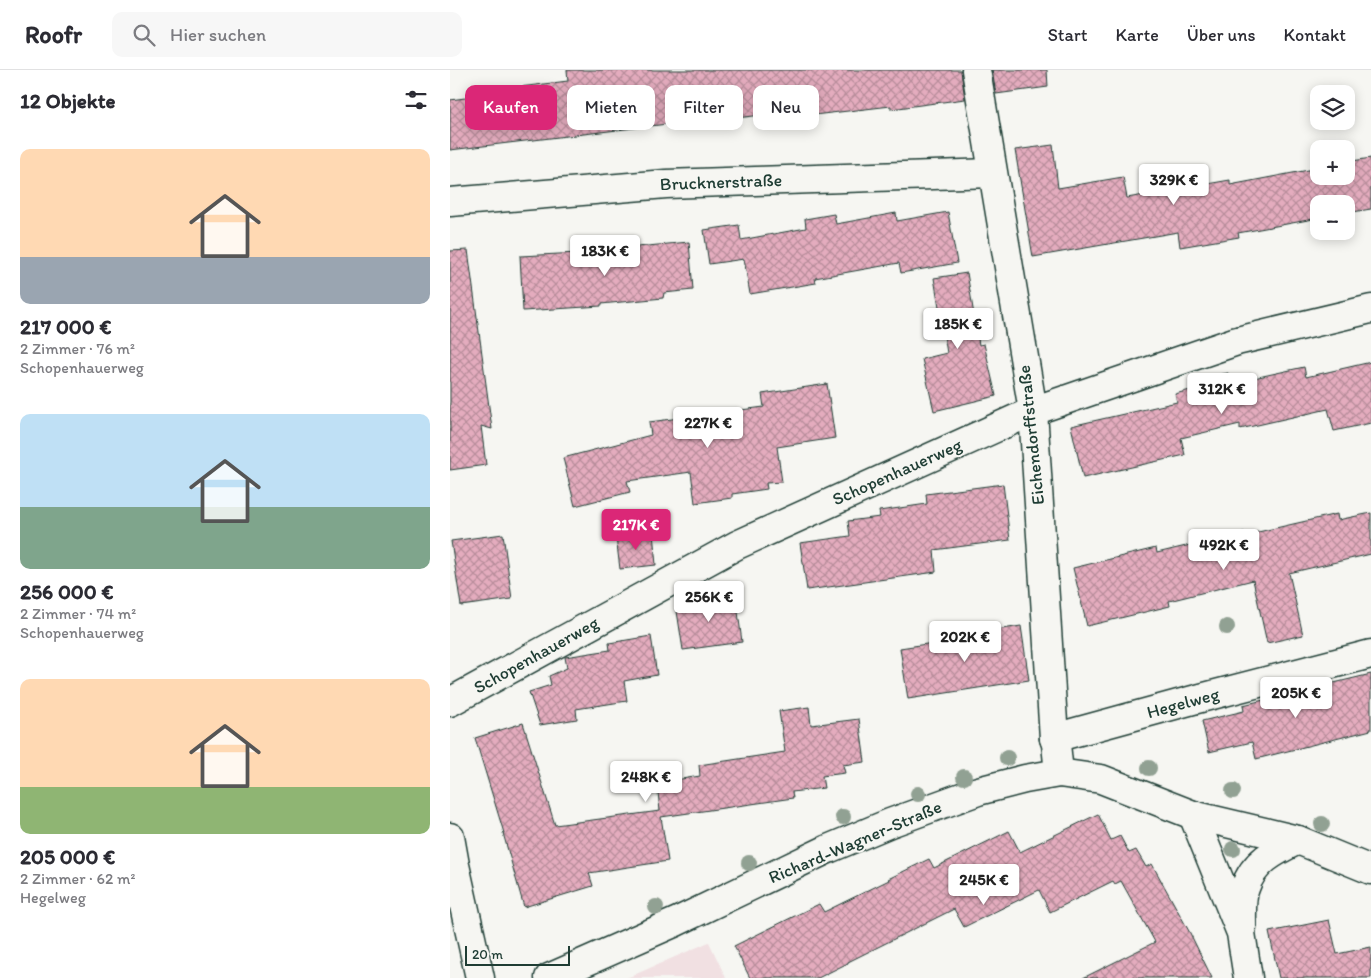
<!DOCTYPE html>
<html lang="de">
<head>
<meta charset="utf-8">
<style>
  :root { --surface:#fff; --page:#f7f7f7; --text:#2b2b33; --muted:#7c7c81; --line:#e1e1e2; --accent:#db2777 }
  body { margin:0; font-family:Itim,sans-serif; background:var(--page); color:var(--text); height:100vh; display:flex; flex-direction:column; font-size:19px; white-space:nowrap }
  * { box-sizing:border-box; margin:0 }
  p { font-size:16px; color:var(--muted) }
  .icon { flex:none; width:28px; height:28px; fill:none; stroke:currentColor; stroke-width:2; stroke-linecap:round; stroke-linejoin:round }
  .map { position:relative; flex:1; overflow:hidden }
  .drawer { display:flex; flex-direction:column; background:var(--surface); width:450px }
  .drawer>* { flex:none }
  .top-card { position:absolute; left:15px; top:15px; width:475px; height:45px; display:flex; gap:10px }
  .controls { position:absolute; left:860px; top:15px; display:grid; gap:10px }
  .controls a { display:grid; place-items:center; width:45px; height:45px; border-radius:10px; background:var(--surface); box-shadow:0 2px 12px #0003; font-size:25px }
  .scale { position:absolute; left:15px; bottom:12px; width:105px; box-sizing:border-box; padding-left:5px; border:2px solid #1f3d34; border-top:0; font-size:14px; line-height:18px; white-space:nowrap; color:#1f3d34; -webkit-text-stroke:4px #f6f6f2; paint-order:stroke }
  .price { position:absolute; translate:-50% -42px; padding:0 11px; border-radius:5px; background:#fff; color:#222; font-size:16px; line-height:32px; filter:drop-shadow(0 1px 2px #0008) }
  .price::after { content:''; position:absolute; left:50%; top:30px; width:15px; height:11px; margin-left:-8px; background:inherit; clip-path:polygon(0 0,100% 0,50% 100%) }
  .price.selected { background:var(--accent); color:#fff }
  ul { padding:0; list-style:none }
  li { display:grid; align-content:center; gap:10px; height:265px; padding:0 20px }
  li span { display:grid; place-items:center; height:155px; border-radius:10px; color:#555 }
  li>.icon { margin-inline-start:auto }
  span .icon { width:90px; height:90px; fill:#fffc; stroke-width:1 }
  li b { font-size:21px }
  h2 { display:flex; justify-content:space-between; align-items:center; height:60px; padding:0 20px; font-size:21px }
  .tag { padding:0 18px; border-radius:10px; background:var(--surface); box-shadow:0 2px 12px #0003; font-size:18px; line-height:45px }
  .tag.selected { background:var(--accent); color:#fff }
  header { display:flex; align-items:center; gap:30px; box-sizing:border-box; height:70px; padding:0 25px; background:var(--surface); border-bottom:1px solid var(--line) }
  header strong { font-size:24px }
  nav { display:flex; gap:28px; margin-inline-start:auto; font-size:18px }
  .search { width:350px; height:45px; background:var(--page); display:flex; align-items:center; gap:12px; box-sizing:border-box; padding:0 18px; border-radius:10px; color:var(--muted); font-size:19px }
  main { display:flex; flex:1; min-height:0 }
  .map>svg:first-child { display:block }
</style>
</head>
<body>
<header>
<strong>Roofr</strong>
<div class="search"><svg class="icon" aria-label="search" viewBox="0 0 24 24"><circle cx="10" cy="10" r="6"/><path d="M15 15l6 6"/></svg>Hier suchen</div>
<nav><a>Start</a><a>Karte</a><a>Über uns</a><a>Kontakt</a></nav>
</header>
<main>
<section class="drawer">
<h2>12 Objekte<svg class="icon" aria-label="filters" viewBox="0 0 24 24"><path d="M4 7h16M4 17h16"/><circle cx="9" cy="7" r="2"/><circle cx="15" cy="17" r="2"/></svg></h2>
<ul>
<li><span style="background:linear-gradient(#ffd9b3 70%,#9aa5b1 0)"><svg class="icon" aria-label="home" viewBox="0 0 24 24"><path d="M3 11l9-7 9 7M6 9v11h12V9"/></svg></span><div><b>217 000 €</b><p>2 Zimmer · 76 m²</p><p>Schopenhauerweg</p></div></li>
<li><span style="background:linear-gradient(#bfe0f5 60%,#7fa58c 0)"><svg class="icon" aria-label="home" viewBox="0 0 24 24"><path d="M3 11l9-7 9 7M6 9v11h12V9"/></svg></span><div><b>256 000 €</b><p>2 Zimmer · 74 m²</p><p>Schopenhauerweg</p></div></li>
<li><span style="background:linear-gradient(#ffd9b3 70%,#8fb573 0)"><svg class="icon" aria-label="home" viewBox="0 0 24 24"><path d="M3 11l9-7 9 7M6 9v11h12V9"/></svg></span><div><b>205 000 €</b><p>2 Zimmer · 62 m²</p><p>Hegelweg</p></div></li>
</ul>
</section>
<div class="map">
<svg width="921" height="908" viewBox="0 0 921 908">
  <defs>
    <pattern id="building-cross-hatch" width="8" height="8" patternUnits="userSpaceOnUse" patternTransform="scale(1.25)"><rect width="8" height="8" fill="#e4acbe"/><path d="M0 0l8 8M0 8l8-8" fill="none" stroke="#b88d9b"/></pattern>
  </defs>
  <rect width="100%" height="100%" fill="#f6f6f2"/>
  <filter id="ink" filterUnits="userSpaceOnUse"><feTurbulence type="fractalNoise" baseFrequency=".02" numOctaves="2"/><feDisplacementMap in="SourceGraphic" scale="10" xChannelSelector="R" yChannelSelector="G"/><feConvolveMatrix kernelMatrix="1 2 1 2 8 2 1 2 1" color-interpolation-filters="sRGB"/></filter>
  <g filter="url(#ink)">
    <path fill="#f1e0e2" d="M259,872L276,908H177Z"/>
    <g fill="url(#building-cross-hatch)" stroke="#1f3d34">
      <path d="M117,0H511L515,29L441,39V36L338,48V42L235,54L234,52L0,80V30L38,25L37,21L118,11Z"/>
      <path d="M542,0H597L598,17L546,24Z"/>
      <path d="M603,75L608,118L673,107L677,128L780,110V115L869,98V106H896V92L921,88V139L896,143V134H869V148L788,163L789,167L730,177L728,162L583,187L565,80Z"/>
      <path d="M498,142L507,193L451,203L449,193L365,208L366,213L300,224L294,189L259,194L254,160L289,155L291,170L356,158L355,149L384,144L386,154L446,143L447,151Z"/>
      <path d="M239,172L243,220L214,223L213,228L151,234V236L73,241L70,186L187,180V177Z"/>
      <path d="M18,180L42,359L31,356L36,395L0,400V181Z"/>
      <path d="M517,203L529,275L534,274L546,326L484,341L472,289L497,283L484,208Z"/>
      <path d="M921,292V353L884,361L878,339L790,359V354L731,368L735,385L633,408L621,356L727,332L725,324L748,318L746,310L778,303L781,313L854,297L856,307Z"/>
      <path d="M377,314L385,368L327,377L332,412L316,413L317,419L282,424V428L245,433L241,402L177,411L180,422L125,436L113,388L201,365L199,352L314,337L312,324Z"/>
      <path d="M553,414L560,470L484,480L486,502L357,520L350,473L400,466L398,451L430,447L429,441L477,434L476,424Z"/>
      <path d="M921,443V484L839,503L853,565L817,573L803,510L719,531L720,536L637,556L623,498L706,478L707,483L794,462L795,465L887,444L888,450Z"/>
      <path d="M203,463L206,495L170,499L166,467Z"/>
      <path d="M53,464L62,529L11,536L1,471Z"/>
      <path d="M286,527L292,572L233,580L226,535Z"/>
      <path d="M571,556L579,610L458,629L450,578L490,572V569Z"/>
      <path d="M201,566L207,605L174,611L177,631L126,639L127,649L90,655L79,622L101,615L99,606L117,598L115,587L160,580L159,573Z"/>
      <path d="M921,604V660L806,689L802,672L759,682L752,651L794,641L793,635Z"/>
      <path d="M359,637L361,655L409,649L415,692L393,695L395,703L372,706L374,718L342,722L343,728L211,747L218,791L139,803L143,816L74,837L53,763H54L25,668L73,653L105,755L210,741L207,713L250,706L249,695L335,682L329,641Z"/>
      <path d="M648,744L661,770L670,766L679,783L686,780L696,797L702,794L740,863L762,908H633L705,872L671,811L665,814L663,811L600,842L589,820L514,857L504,839L398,892V893L368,908H300L284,876L369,834L374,842L439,810L438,809L479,789L484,798L559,761L570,782Z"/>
      <path d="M879,850L887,884L921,877V908H829L819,862Z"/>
    </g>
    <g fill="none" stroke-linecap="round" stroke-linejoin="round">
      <g stroke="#1f3d34" stroke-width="31">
        <g id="street">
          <path d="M526,0L583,341L604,668L606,674L609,703"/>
          <path d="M0,132L216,114L542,103"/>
          <path d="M0,632L287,475L583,341L787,271L921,239"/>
          <path d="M604,668L743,630L921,584"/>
          <path d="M743,745L791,863L798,908"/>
          <path d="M0,767L5,795L30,908"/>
          <path d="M792,857C792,846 791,827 795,818C803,792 825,781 848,770"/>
          <path d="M99,908L226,852L378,779L440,753L528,721L575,709L609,703L651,709L743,745L848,770L921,800"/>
        </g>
      </g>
      <use href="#street" stroke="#f6f6f2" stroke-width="28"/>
    </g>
    <g fill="#91a193">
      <circle cx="777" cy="557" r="8"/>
      <circle cx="557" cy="688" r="8"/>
      <circle cx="699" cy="698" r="8"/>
      <circle cx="514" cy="707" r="8"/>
      <circle cx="783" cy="721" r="8"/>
      <circle cx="468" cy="724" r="8"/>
      <circle cx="393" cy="747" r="8"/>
      <circle cx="872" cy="754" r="8"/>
      <circle cx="783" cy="779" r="8"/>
      <circle cx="299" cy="793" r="8"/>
      <circle cx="206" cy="837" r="8"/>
    </g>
  </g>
  <g text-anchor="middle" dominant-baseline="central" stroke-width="4" stroke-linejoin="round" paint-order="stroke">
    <g font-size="18" fill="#1f3d34" stroke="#f6f6f2">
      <text transform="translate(271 112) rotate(-2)">Brucknerstraße</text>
      <text transform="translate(581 365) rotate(-96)">Eichendorffstraße</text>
      <text transform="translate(447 402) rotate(-24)">Schopenhauerweg</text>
      <text transform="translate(86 585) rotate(-29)">Schopenhauerweg</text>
      <text transform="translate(733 633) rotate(-15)">Hegelweg</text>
      <text transform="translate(405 772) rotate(-23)">Richard-Wagner-Straße</text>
    </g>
  </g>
</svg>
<div class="controls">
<a><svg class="icon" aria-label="layers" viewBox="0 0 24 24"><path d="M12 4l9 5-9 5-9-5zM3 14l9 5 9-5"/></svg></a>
<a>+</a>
<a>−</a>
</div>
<div class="scale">20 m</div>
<b class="price" style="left:724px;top:136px">329K €</b>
<b class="price" style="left:155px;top:207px">183K €</b>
<b class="price" style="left:508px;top:280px">185K €</b>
<b class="price" style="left:772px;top:345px">312K €</b>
<b class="price" style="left:258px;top:379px">227K €</b>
<b class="price selected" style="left:186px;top:481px">217K €</b>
<b class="price" style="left:774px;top:501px">492K €</b>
<b class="price" style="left:259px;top:553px">256K €</b>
<b class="price" style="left:515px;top:593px">202K €</b>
<b class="price" style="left:846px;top:649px">205K €</b>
<b class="price" style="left:196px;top:733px">248K €</b>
<b class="price" style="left:534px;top:836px">245K €</b>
<div class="top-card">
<a class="tag selected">Kaufen</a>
<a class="tag">Mieten</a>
<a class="tag">Filter</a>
<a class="tag">Neu</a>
</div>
</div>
</main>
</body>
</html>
